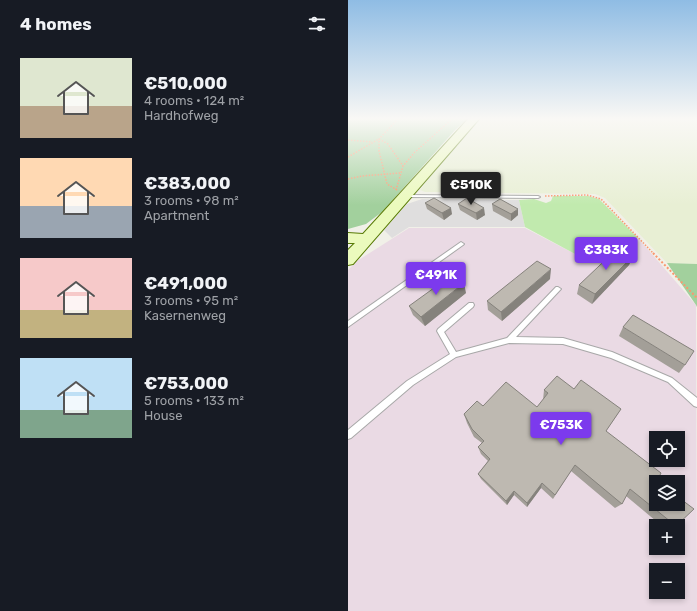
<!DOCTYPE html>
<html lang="en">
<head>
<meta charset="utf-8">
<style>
  :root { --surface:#171b24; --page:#20242c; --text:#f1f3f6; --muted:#9ea1a6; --accent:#7c3aed }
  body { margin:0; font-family:Rubik,sans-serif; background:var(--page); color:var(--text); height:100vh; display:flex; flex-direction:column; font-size:15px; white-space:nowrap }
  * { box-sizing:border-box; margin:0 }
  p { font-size:13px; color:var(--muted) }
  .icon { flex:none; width:22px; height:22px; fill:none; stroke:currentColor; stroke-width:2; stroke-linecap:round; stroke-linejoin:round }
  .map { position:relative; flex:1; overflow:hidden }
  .sheet { display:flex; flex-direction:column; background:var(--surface); width:348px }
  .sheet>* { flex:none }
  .controls { position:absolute; left:301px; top:431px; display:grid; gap:8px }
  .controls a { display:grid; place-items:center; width:36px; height:36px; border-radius:0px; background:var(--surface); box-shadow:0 2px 6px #0003; font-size:20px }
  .price { position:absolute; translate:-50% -34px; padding:0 9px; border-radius:4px; background:var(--accent); color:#fff; font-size:13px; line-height:26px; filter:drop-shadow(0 1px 2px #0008) }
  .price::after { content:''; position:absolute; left:50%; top:24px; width:12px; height:9px; margin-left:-6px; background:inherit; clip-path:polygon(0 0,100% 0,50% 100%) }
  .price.active { background:#222; color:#fff }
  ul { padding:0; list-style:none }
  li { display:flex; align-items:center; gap:12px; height:100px; padding:0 20px }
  li span { display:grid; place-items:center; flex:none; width:112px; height:80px; border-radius:0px; color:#555 }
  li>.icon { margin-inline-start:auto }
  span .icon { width:48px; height:48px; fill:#fffc; stroke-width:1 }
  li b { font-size:17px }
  h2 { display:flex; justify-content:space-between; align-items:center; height:48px; padding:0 20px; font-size:17px }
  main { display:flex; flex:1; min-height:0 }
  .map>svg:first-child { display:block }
</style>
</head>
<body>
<main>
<section class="sheet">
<h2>4 homes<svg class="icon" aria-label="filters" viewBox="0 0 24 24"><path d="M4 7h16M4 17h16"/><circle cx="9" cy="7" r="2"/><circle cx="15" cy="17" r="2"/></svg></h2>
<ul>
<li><span style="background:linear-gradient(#dfe7d0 60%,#b9a48a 0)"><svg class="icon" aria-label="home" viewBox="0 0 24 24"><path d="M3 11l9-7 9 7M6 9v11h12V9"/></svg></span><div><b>€510,000</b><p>4 rooms · 124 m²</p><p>Hardhofweg</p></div></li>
<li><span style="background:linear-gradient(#ffd9b3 60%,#9aa5b1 0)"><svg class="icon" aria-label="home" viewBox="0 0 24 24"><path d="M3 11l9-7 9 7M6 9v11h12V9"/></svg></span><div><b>€383,000</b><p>3 rooms · 98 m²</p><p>Apartment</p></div></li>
<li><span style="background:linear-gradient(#f6c9c9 65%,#c2b280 0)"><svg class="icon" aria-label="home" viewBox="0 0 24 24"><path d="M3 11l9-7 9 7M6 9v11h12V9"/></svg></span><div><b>€491,000</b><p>3 rooms · 95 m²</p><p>Kasernenweg</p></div></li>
<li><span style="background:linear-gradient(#bfe0f5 65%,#7fa58c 0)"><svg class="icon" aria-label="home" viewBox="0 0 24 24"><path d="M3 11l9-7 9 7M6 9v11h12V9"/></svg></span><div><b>€753,000</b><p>5 rooms · 133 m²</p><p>House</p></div></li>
</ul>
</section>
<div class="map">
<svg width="349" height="611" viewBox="0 0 349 611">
  <rect width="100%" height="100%" fill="#f1f0e8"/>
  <path fill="#dfdede" d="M74,199L171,200L177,227H61L44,238L36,230L59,204Z"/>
  <path fill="#eadae4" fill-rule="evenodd" d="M61,228H177L229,255L290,238L348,305L349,611H0V270L9,261ZM308,438H330V460H308ZM308,482H330V504H308ZM308,526H330V548H308ZM308,570H330V592H308Z"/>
  <path fill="#e8efd4" d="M129,119H349V264L319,263L257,198L247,194L77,192L72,190L116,132Z"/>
  <path fill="#c1eaae" d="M205,196H240L251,199L290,238L229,255L177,227L171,200L186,199L198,203L203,201Z"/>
  <g fill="#a2d09d">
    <path d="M0,119H119L107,130L34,212L18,224L0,229Z"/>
    <path d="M319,263L349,264V307L348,305Z"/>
  </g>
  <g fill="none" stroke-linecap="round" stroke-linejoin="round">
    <g stroke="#a8a8a8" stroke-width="2">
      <g id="lane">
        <path d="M56,195L190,196L192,197L190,198L58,197L56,196Z"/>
        <path d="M113,242L116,244L115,245L0,327V321Z"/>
        <path d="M208,287H210L213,289L168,337L215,338L264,352L324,378L349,398V407L346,406L320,382L263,358L215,344L161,343L108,357L65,385L3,438L0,439V430L59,381L102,354L89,331L90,329L121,303H125L126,305L125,307L96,332L108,352L159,338Z"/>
      </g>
    </g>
    <g stroke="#587b05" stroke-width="2">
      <path id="secondary" d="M120,119H131L5,264L0,265V250L7,243H0V233L15,234Z"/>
    </g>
    <g stroke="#fa9870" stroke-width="1.5" stroke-dasharray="1.5 1.5" stroke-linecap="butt">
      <path d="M0,140L24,142"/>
      <path d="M0,157L31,139L40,144L55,166"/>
      <path d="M0,179L14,176L52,173"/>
      <path d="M48,190L55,166L67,152L104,119"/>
      <path d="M49,190L39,184L31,151V139L50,119"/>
      <path d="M197,196L239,195L253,199L306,254"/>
    </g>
    <path stroke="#fa9870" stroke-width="2" stroke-dasharray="2 2" stroke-linecap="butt" d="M305,253L349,298"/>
    <use href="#lane" fill="#fff" fill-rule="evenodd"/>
    <use href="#secondary" fill="#ebfabd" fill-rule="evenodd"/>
  </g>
  <g fill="#a39f98">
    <path d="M77,203L104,214L96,220L79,209Z"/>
    <path d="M110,204L137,215L129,220L112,210Z"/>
    <path d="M144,204L170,215L163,221L145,211Z"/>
    <path d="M285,256L281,265L244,304L229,294L231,285Z"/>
    <path d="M202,279L154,321L140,310L139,301Z"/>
    <path d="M118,293L77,326L65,315L61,306Z"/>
    <path d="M275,327L337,365L331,373L271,336Z"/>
    <path d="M226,389L273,409L258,431L309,481L328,526H314L278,496L274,504L267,508L223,471L205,499L193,488L179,507L166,495L159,505L133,479L130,474L140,461L133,454L130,447L134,443L126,437L119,423L116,414L135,406L189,407L195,400L196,390Z"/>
  </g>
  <g fill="#85827c">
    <path d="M103,208L104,214L96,220L94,213Z"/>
    <path d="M136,208L137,215L129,220L128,213Z"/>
    <path d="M170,209V215L163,221V214Z"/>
    <path d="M285,256L281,265L244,304L247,294Z"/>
    <path d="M203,269L202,279L154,321L153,312Z"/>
    <path d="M116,283L118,293L77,326L73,317Z"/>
    <path d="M194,483L193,488L179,507V503Z"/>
    <path d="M166,491V495L159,505L158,501Z"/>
  </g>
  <g fill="#beb9b1" stroke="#85827c">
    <path d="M86,198L103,208L94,213L77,203Z"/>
    <path d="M119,198L136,208L128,213L110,204Z"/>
    <path d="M152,199L170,209L163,214L144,204Z"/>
    <path d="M270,248L285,256L247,294L231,285Z"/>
    <path d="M189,261L203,269L153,312L139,301Z"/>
    <path d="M104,275L116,283L73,317L61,306Z"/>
    <path d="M285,315L346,351L337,365L275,327Z"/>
    <path d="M209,376L226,389L233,380L273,409L258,431L313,473L309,481L310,482H308V504H330V497L346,509L328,526L282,489L274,504L227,465L207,495L194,483L179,503L166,491L158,501L130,474L142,459L130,447L136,441L124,429L116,414L129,401L135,406L158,382L189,407L200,393L196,390Z"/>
  </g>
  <linearGradient id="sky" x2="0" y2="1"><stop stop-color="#8fbce4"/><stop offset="0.58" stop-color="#f9f8f5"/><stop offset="1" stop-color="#f9f8f5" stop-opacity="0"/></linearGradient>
  <rect width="349" height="205" fill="url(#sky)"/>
</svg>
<div class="controls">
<a><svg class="icon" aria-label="locate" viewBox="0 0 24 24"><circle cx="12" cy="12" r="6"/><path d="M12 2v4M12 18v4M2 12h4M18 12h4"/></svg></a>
<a><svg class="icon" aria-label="layers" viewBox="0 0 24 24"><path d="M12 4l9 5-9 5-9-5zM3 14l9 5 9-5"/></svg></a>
<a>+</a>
<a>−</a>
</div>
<b class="price active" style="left:123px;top:206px">€510K</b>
<b class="price" style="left:258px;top:271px">€383K</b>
<b class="price" style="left:88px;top:296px">€491K</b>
<b class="price" style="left:213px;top:446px">€753K</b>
</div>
</main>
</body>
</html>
